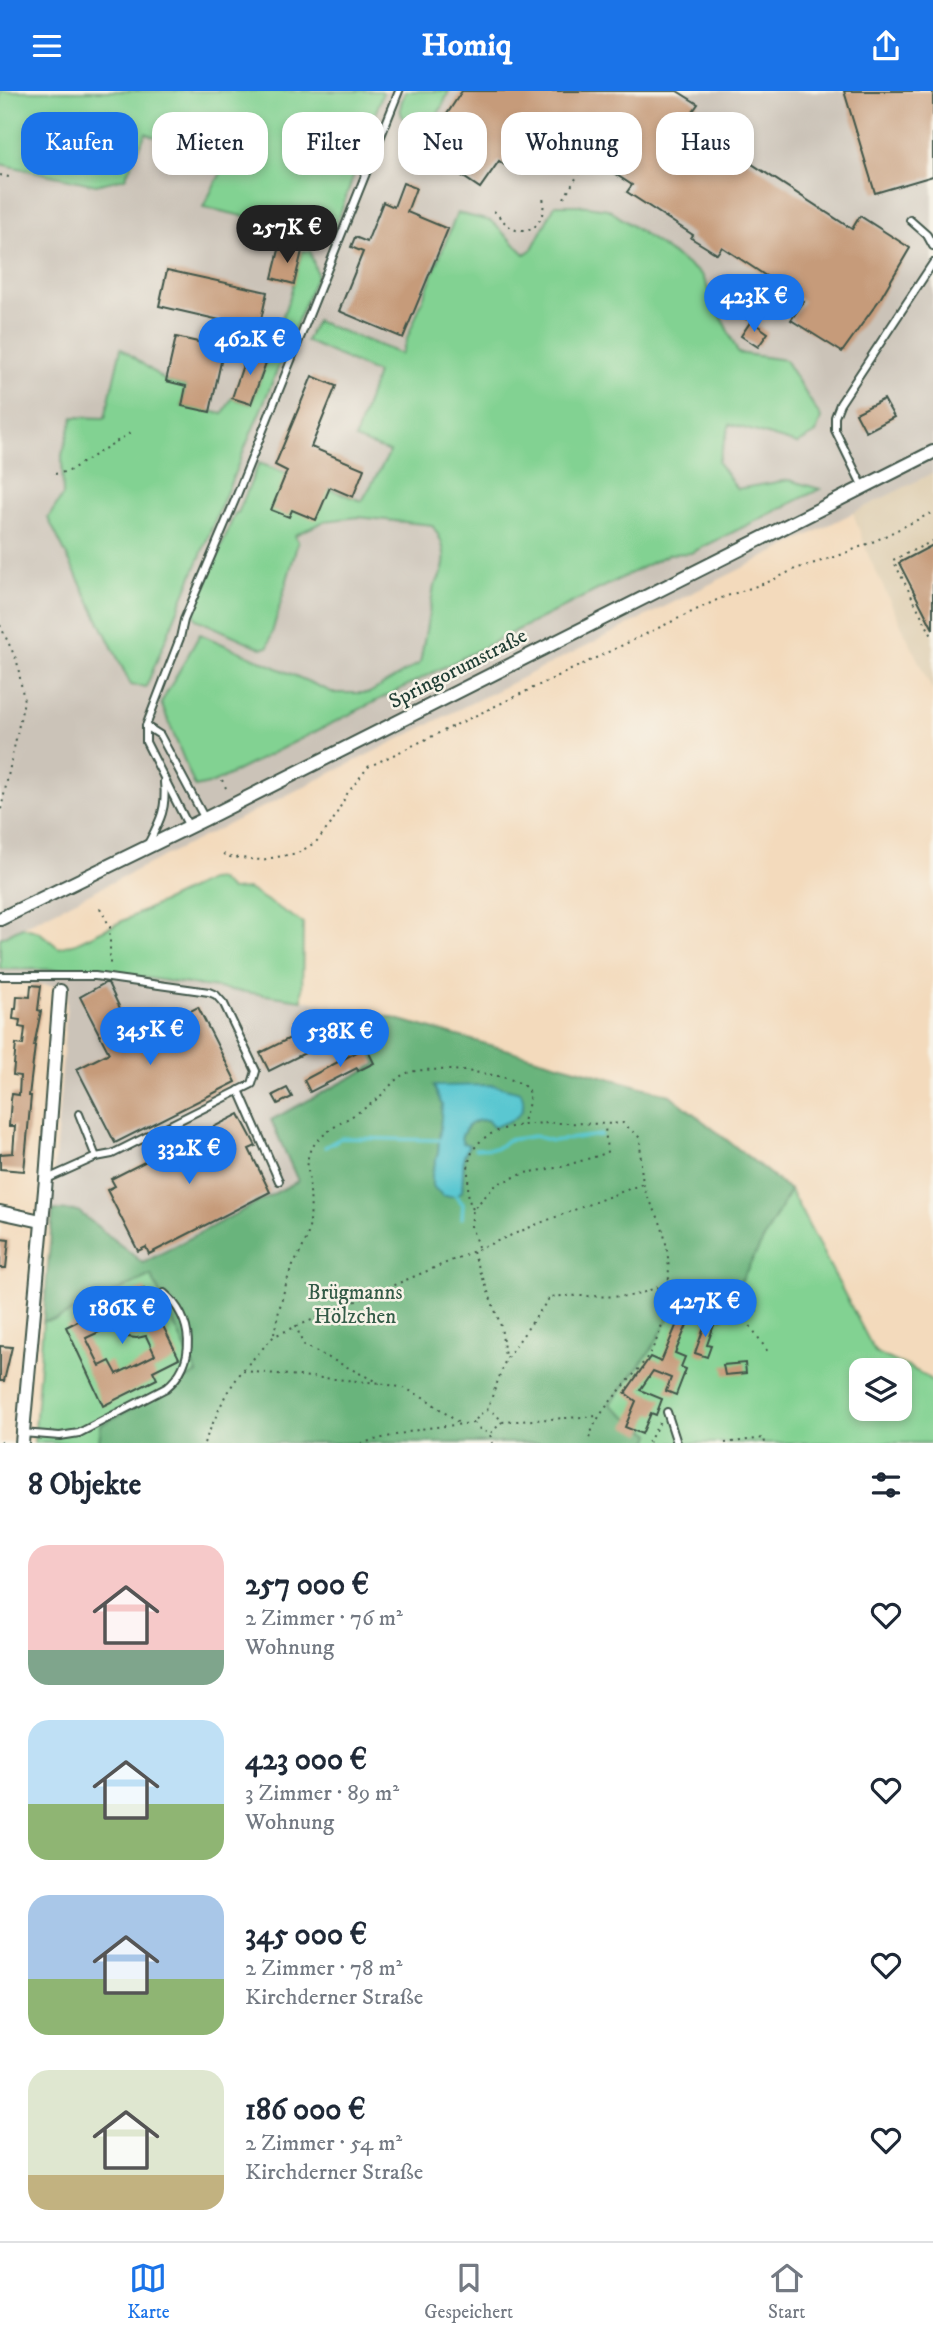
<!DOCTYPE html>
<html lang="de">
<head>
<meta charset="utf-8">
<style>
  :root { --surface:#fff; --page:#f6f6f7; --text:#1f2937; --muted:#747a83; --line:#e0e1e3; --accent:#1a73e8 }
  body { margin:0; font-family:"IM FELL DW Pica",serif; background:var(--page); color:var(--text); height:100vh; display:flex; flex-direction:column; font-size:26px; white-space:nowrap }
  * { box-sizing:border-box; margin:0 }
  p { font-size:23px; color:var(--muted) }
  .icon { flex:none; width:38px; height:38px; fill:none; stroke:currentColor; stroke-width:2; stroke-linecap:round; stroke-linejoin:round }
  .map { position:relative; height:1352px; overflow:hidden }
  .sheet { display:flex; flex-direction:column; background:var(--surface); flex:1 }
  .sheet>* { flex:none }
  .banner { position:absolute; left:21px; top:21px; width:892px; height:63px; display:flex; gap:14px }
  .buttons { position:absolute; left:849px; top:1267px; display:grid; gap:14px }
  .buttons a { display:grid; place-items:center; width:63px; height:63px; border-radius:14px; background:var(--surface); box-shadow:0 4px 10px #0003; font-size:35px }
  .price { position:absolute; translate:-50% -60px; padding:0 16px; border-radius:24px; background:var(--accent); color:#fff; font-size:23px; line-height:46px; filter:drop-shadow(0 2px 4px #0008) }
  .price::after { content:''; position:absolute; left:50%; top:42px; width:21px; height:16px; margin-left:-10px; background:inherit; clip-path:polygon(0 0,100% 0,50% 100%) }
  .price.on { background:#222; color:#fff }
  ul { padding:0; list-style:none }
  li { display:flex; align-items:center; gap:21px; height:175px; padding:0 28px }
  li span { display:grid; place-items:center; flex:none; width:196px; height:140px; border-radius:21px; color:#555 }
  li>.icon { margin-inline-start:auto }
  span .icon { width:84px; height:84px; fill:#fffc; stroke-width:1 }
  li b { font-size:30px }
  h2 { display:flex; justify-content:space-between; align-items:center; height:84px; padding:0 28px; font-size:30px }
  .pill { padding:0 24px; border-radius:21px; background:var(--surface); box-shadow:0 4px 10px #0003; font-size:24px; line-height:63px }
  .pill.on { background:var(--accent); color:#fff }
  header { display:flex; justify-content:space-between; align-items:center; height:91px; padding:0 28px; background:var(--accent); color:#fff; font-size:32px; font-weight:800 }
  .menu { display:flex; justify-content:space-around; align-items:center; height:98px; border-top:2px solid var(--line); background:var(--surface); font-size:19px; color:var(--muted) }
  .menu a { display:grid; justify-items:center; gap:4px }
  .menu .on { color:var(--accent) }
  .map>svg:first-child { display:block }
</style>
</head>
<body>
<header><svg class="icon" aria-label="menu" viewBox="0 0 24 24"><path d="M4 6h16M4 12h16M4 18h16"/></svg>Homiq<svg class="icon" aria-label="share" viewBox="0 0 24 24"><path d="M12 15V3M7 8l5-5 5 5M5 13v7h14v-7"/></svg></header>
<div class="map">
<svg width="933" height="1352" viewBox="0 0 933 1352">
  <rect width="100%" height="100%" fill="#f7f3e8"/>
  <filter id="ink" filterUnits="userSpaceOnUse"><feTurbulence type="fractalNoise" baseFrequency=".0143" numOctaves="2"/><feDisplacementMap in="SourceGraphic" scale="14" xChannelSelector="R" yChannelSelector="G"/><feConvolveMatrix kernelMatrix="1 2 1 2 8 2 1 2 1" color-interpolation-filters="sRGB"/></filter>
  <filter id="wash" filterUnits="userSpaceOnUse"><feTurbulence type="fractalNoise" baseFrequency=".00686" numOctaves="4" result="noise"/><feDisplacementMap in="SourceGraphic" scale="28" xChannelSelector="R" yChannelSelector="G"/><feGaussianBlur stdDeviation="1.57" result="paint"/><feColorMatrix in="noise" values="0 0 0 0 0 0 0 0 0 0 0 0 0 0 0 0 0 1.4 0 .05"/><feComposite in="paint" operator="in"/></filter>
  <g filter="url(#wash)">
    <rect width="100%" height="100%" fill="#f3dabc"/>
    <path fill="#dfcfb2" d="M933,382V601L869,466L853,422Z"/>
    <g fill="#cbc3b8">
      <path d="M0,0H933V382L0,847Z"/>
      <path d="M0,878L90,879L235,898L364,919L359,937L378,973L271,1029L299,1090L143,1172L43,1230L68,895L0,892Z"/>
    </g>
    <g fill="#82d292" stroke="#508863" stroke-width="2" fill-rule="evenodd">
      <path d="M0,0H381L383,1L334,140L322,143L203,116L224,76L146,42L125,87L96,94L0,73Z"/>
      <path d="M406,0H449C444,11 439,26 428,33C418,40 404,33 401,22C399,14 403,7 406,0Z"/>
      <path d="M555,114H579L608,118L702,184L738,262L785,269L821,327L816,342L797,353L730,333L718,371L737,398L789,389L820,398L691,462L669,463L213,692L195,696L161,612L200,543L334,602H369L420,572L434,495C450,475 447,455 432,434L358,426L325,430L295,444L298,451L268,556L261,557L196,528L194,522L235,422H238L259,372L362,410L390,361L355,348L377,282L306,250L316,230L401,263L457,122L491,130L525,163L532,158Z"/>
      <path d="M302,160H310L317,183L146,596L131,594L48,427L63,404L62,364L73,326L105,327L121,257L166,290L186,295L182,315L223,323L232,307L251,313L290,205Z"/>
      <path d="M218,788L231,799L248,798L303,832L302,909L90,879L0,878V847L22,836L39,841L59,857L76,852L209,789Z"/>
      <path d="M790,1099L875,1261C894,1271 917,1277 933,1291V1352H648L651,1343L610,1314L651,1259L674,1219L723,1226L728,1214ZM861,1279H900V1318H861Z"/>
      <path d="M151,1184L197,1282L101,1334L99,1352H34L43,1230L57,1228Z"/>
    </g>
    <path fill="#69b47c" stroke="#447858" stroke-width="2" fill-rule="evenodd" d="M364,919L670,1004L790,1099L728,1214L723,1227L674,1219L651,1259L610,1313L651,1343L648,1352H99L101,1334L197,1282L151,1184L57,1228L43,1230L53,1119L78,1120L143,1172L298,1090L271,1029L377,973L359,937ZM434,995L511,1031C490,1029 470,1023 461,1047L463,1052L469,1054L464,1065L462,1100L432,1083L438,1062L442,1014Z"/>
    <path fill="#5ac7d1" stroke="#3c8282" stroke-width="2" d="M493,994L521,1001C530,1024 512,1030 493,1036L487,1029C473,1028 466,1034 461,1047L463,1052L469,1054L464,1065L462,1100L456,1105H443L432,1095V1083L438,1062L442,1014L434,995Z"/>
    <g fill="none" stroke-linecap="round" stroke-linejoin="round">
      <g stroke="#5ac7d1" stroke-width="3.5">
        <path d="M325,1056L341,1047L439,1049"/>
        <path d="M475,1058L497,1057L508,1049L535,1045L552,1050L601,1044"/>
        <path d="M456,1105L463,1113L462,1127"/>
      </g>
    </g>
    <g id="blocks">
      <g fill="#c69b7a" fill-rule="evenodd">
        <path d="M462,0H677L698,13L686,30L852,138L860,125L910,157L880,208L842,261L791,229L804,210L722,156L717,163L691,147L693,144L627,101L632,94L538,33L509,77L499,70L480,97L431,64L432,61L425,57Z"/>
        <path d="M844,0H933V85L875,102Z"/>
        <path d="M403,92L416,97L407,121L448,138L403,247L339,220L363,161L351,156L355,146L367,151L383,111L394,116Z"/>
        <path d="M280,155L302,160L294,193L272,187Z"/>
        <path d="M167,179L267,201L259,238L159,215Z"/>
        <path d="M734,208L751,219L746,228L729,216Z"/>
        <path d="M751,230L768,242L758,256L741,245Z"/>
        <path d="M176,246L224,257L210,321L182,315L186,295L166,290Z"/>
        <path d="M248,259L268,266L251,313L232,307Z"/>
        <path d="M312,285L336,295L311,356L364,378L353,406L330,396L316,429L292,419L289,426L271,419L287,380L275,374Z"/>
        <path d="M884,308L894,326L866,341L856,322Z"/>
        <path d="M933,454V538L899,472Z"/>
        <path d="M105,892H108L135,949L198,916L236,991L115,1052L77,978L109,962L80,906Z"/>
        <path d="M31,894L41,895L38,919L41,920L34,955H35L29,1005H31L24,1080L0,1078V1063L13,1062L15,1035H9L11,1009L12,1003L19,1004L20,985L13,984L16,953L23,954L25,937L19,936L20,929L13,928L14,918H16L17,905L30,906Z"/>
        <path d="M296,944L305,962L269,980L260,962Z"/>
        <path d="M366,956L374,972L358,980L357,977L310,1001L304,989Z"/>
        <path d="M287,997L292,1006L278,1013L273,1004Z"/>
        <path d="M239,1023L256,1055L249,1058L270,1101L149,1163L146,1156L138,1160L107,1099L115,1095L111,1088Z"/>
        <path d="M0,1148L9,1149L6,1177H0Z"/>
        <path d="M144,1197L147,1204V1210L152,1213L179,1267L153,1280L157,1288L103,1315L66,1236ZM114,1234L119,1241L127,1246L137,1247L146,1245L155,1264L117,1283L110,1270L100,1275L86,1247Z"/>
        <path d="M681,1223L690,1227L675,1262L685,1266L681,1276L686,1278L676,1304L666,1300L671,1287L653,1280L640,1299L662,1308L656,1324L651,1322L642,1343L625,1336L636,1310L625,1302L650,1266L661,1271Z"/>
        <path d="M707,1228L715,1231L707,1254L711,1255L707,1266L695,1262Z"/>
        <path d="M0,1255L12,1256L4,1290H0Z"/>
        <path d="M745,1272L746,1282L725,1284L723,1274Z"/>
      </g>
    </g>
  </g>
  <g filter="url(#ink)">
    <use href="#blocks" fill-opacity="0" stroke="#3f5548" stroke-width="2"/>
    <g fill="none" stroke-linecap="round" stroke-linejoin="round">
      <g stroke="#3f5548" stroke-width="10">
        <g id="service">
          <path d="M910,129L927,144L933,155"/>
          <path d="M863,396L835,339V326L840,313L933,172"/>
          <path d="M146,635L160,644L205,728"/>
          <path d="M189,736L146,651V635L180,547L184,529L235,409L399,0"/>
          <path d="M148,753C160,730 167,718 164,691"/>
          <path d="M0,885H95L209,901L216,904L224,913L256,980L252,993L112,1063L96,1066L47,1088"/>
          <path d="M239,999L279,1090"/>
          <path d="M79,1023L96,1066"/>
          <path d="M667,1321L677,1352"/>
          <path d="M22,1342L60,1345L79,1342L166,1297C197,1272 194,1227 164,1202L152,1207"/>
        </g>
      </g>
      <g stroke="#3f5548" stroke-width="16">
        <g id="minor">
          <path d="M0,828L205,728L933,361"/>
          <path d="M0,1121L41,1130"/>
          <path d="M22,1352L46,1088L60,900"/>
        </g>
      </g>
      <g stroke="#3f5548" stroke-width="2" stroke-dasharray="2 5" stroke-linecap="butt">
        <path d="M0,84L9,86"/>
        <path d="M564,107L589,66"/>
        <path d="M494,120C501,127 507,136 516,139C537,145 546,123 543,106"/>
        <path d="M55,383L69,380L130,342"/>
        <path d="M933,450L893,469L933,547"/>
        <path d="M0,534L17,570L24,610L0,723"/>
        <path d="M222,689L228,701"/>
        <path d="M223,763L230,766L261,769L298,762L316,751L331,733L347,703L368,676L721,507L771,490L795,478L838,465L877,449L933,421"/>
        <path d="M100,817L110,836V877"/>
        <path d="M473,1118C466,1108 469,1094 468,1081C468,1014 580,1037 623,1032L640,1047C641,1062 640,1080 644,1095C646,1106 653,1114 657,1124C675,1162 672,1223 651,1260C633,1291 595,1317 588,1352"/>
        <path d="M478,1156L471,1135L473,1118L497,1093L525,1082L561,1076L607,1062L605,1035"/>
        <path d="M473,1161L501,1235L505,1266"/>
        <path d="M736,1220L745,1227L768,1261"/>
        <path d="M296,1234L303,1254L379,1292"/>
        <path d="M274,1243C278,1223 283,1201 290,1181C295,1169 305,1156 308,1142C311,1130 311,1113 310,1100C310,1087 304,1069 311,1058C327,1034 359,1025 379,1006C389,998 394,987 407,982C425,974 514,981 526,997C534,1006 525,1023 522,1033"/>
        <path d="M243,1280L380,1292L404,1297L425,1307L460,1333"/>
        <path d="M487,1319L506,1268L550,1206C576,1203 602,1207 628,1205C645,1204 654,1194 669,1195L735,1219C741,1213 751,1217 758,1220"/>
        <path d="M474,1332L478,1337L490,1343L492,1352"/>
        <path d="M491,1342L502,1331"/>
        <path d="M0,1351L6,1352"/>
        <path d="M204,1352L226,1303L242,1280L274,1245L540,1132L642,1093"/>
        <path d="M361,1352L426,1337L474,1332L479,1324L487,1319L496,1323L502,1331L598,1325"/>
        <path d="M648,1352L661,1329"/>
        <path d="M725,1352L764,1347L765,1352"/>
      </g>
      <use href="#service" stroke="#fff" stroke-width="6"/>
      <use href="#minor" stroke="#fff" stroke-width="12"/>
    </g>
  </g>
  <g text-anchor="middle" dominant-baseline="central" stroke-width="5" stroke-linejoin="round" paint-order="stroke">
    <g font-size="21" fill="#1f3d34" stroke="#f7f3e8">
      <text transform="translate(458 578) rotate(-27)">Springorumstraße</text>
    </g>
    <g font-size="21" fill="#335b47" stroke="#f7f3e8">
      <text x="355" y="1202">Brügmanns<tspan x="355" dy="24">Hölzchen</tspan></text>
    </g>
  </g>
</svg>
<div class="buttons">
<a><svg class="icon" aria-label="layers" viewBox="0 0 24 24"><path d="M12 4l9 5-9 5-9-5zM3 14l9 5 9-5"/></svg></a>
</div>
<b class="price on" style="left:287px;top:174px">257K €</b>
<b class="price" style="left:754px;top:243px">423K €</b>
<b class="price" style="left:250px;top:286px">462K €</b>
<b class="price" style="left:150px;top:976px">345K €</b>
<b class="price" style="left:340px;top:978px">538K €</b>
<b class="price" style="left:189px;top:1095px">332K €</b>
<b class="price" style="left:705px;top:1248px">427K €</b>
<b class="price" style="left:122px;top:1255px">186K €</b>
<div class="banner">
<a class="pill on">Kaufen</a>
<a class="pill">Mieten</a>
<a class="pill">Filter</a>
<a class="pill">Neu</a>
<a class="pill">Wohnung</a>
<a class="pill">Haus</a>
</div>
</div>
<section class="sheet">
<h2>8 Objekte<svg class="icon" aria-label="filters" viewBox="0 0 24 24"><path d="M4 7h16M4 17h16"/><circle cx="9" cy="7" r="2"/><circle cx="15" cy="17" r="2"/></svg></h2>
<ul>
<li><span style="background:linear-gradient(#f6c9c9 75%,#7fa58c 0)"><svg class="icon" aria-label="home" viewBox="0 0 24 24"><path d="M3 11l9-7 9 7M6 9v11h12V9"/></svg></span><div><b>257 000 €</b><p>2 Zimmer · 76 m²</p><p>Wohnung</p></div><svg class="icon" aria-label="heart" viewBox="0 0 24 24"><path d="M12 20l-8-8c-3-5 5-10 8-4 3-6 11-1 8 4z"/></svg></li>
<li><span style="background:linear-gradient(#bfe0f5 60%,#8fb573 0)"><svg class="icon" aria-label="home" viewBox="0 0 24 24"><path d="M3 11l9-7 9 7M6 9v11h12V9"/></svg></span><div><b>423 000 €</b><p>3 Zimmer · 89 m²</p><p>Wohnung</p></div><svg class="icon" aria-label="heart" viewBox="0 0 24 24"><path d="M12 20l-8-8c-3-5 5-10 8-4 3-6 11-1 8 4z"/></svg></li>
<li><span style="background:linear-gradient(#a9c7e8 60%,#8fb573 0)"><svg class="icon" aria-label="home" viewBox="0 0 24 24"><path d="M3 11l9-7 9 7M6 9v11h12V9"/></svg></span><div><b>345 000 €</b><p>2 Zimmer · 78 m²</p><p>Kirchderner Straße</p></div><svg class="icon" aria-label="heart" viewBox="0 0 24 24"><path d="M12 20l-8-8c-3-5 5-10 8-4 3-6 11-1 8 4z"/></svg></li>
<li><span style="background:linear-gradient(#dfe7d0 75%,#c2b280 0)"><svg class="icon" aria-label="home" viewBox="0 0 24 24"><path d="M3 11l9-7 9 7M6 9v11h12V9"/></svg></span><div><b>186 000 €</b><p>2 Zimmer · 54 m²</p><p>Kirchderner Straße</p></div><svg class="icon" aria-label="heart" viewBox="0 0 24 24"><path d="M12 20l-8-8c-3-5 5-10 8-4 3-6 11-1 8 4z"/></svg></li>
</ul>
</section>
<nav class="menu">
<a class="on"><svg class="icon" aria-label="map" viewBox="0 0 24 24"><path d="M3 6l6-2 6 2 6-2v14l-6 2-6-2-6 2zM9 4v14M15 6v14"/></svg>Karte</a>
<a><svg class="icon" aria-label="saved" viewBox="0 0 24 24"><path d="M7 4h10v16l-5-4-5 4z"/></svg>Gespeichert</a>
<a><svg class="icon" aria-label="home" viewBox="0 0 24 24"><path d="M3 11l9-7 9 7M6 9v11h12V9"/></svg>Start</a>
</nav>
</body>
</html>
